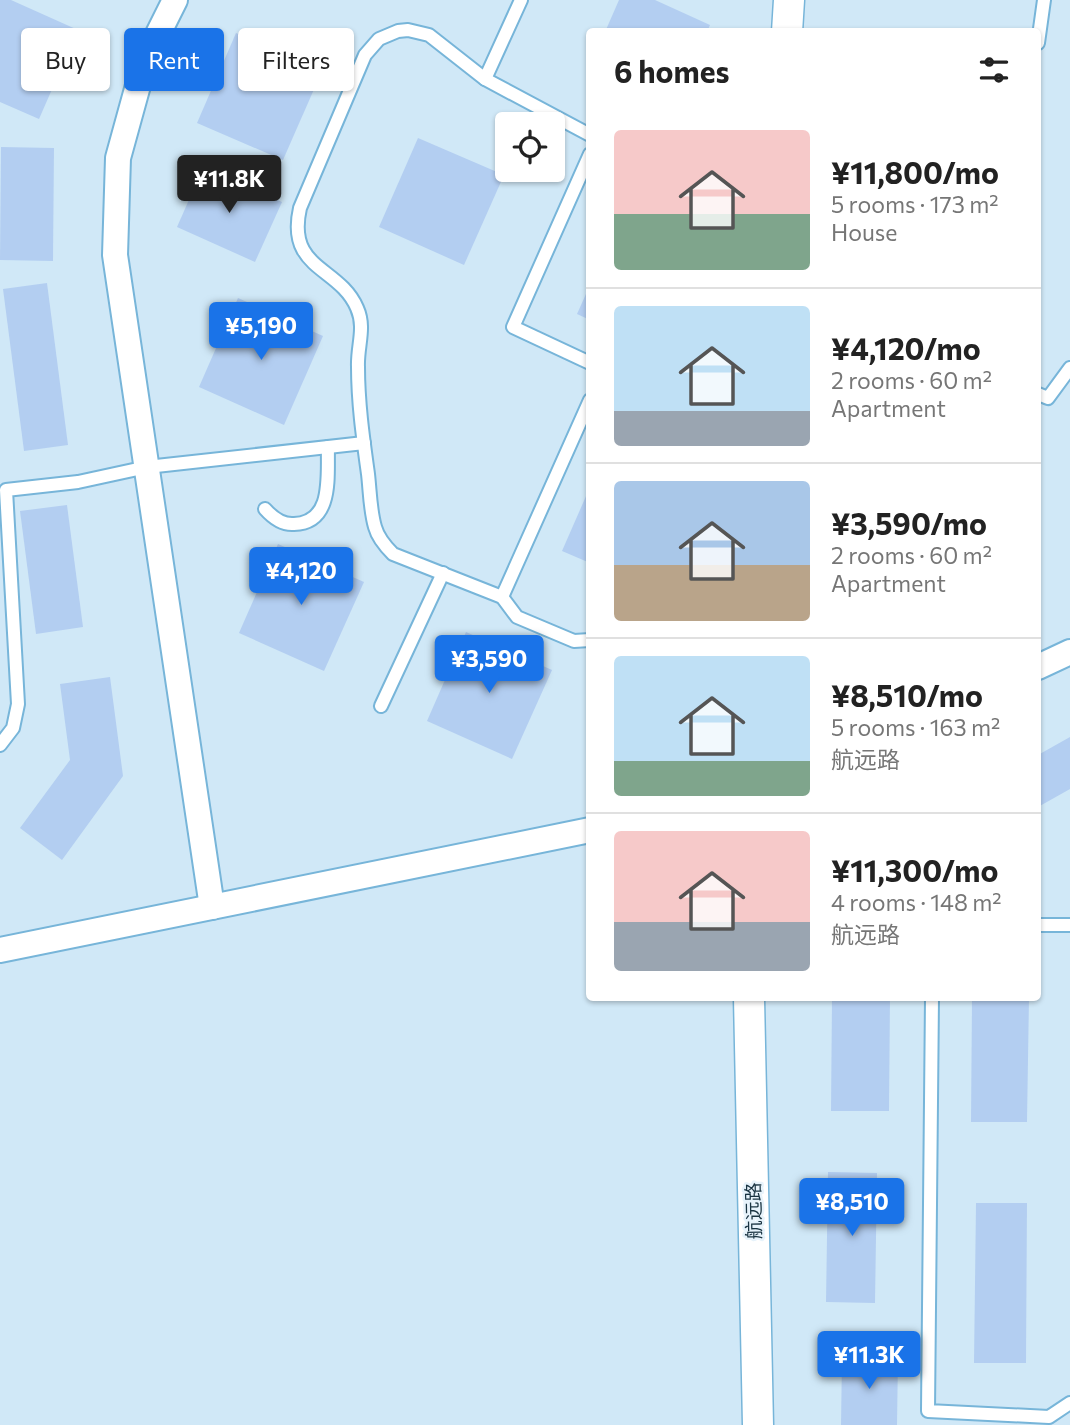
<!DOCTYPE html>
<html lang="en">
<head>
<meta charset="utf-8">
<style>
  :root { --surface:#fff; --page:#f6f6f6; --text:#222; --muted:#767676; --line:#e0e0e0; --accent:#1a73e8 }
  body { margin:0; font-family:Commissioner,"Noto Sans SC",sans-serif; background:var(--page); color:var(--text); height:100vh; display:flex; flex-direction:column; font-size:26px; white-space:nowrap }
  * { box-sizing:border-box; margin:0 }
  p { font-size:23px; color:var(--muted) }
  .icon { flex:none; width:38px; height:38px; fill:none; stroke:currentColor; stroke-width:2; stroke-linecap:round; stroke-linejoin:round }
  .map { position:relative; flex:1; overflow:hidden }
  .panel { position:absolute; left:586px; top:28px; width:455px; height:973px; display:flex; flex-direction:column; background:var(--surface); border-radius:7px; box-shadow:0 2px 5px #0004 }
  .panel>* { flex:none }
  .banner { position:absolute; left:21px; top:28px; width:460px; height:63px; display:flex; gap:14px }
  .fabs { position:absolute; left:495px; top:112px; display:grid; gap:14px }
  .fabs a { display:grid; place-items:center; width:70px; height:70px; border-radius:7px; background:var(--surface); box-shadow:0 2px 5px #0004; font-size:35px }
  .price { position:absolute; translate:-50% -60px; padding:0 16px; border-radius:7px; background:var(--accent); color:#fff; font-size:23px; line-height:46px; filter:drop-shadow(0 2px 4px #0008) }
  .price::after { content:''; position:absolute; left:50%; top:42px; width:21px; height:16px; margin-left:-10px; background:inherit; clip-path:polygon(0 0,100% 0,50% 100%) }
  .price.current { background:#222; color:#fff }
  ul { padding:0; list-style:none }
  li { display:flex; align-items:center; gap:21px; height:175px; padding:0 28px }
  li+li { border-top:2px solid var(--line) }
  li span { display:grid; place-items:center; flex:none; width:196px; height:140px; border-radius:7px; color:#555 }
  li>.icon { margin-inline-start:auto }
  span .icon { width:84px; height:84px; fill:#fffc; stroke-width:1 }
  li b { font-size:30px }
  h2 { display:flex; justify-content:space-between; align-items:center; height:84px; padding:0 28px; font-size:30px }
  .pill { padding:0 24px; border-radius:7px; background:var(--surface); box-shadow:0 2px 5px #0004; font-size:24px; line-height:63px }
  .pill.current { background:var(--accent); color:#fff }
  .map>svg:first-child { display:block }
</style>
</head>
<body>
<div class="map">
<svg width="1070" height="1425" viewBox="0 0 1070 1425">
  <rect width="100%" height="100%" fill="#d0e8f7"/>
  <g fill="#b3cef1">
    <path d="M0,0H11L78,30L39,119L0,102Z"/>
    <path d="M619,0H655L710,25L707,32H605Z"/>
    <path d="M236,33L322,71L283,160L197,123Z"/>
    <path d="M418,138L504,175L464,265L379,227Z"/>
    <path d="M1,147L54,148L53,261L0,260Z"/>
    <path d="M203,168L282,202L255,262L177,227Z"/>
    <path d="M47,283L68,445L24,451L3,289Z"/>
    <path d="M590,285V320L577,314Z"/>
    <path d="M238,298L323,336L284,425L199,387Z"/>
    <path d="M590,487V563L562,551Z"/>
    <path d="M67,505L83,627L36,634L20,511Z"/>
    <path d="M278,544L364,582L324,671L239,633Z"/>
    <path d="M466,632L552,670L512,759L427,721Z"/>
    <path d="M110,677L123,776L62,860L20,828L70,760L60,684Z"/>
    <path d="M1070,737V789L1038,807V755Z"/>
    <path d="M832,998H890L889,1111H831Z"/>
    <path d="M972,998H1029L1027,1122H971Z"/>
    <path d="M828,1172L877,1173L875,1303L826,1302Z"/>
    <path d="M976,1203H1027L1026,1363H974Z"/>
    <path d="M842,1357L898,1358L897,1425H841Z"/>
  </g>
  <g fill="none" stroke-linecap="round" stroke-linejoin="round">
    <g stroke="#77b5d9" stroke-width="16">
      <g id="service">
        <path d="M1038,43L1044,0"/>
        <path d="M485,79L521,0"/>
        <path d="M590,135L485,79L429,35L408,30L398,31L379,39L365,55L300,208C286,270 339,266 357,308C366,328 357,346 358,367C358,403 363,438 368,474C370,491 370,510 375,527C378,538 385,546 393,554L502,597L517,617L574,641L590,640"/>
        <path d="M590,154L513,327L590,363"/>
        <path d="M1038,394L1048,398L1070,368"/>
        <path d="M265,509C273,518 282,525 294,524C334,523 327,475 328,447"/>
        <path d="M502,597L590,400"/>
        <path d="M381,706L443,573"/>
        <path d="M0,745L13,728L18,704L6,490L78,482L147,467L364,443"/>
        <path d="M1038,925H1070"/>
        <path d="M932,998L928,1411L1049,1417L1070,1403"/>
      </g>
    </g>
    <g stroke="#77b5d9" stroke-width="28">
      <g id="minor">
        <path d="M175,0L145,60L118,158L115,255L212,907"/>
        <path d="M1038,667L1070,652"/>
        <path d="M0,950L590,830"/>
      </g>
    </g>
    <g stroke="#77b5d9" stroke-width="33">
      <g id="tertiary">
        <path d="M787,32L789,0"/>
        <path d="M749,998L758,1425"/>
      </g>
    </g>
    <use href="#service" stroke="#fff" stroke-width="12"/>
    <use href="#minor" stroke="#fff" stroke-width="24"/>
    <use href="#tertiary" stroke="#fff" stroke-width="30"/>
  </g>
  <g text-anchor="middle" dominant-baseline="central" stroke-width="5" stroke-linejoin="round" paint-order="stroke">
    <g font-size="19" fill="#193341" stroke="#e7f3fb">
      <text transform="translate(753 1211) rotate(-91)">航远路</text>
    </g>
  </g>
</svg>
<div class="fabs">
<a><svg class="icon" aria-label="locate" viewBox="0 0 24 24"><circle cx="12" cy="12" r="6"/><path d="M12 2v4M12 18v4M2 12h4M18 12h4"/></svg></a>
</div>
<b class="price current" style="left:229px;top:215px">¥11.8K</b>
<b class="price" style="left:261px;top:362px">¥5,190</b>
<b class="price" style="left:301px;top:607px">¥4,120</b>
<b class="price" style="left:489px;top:695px">¥3,590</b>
<b class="price" style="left:852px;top:1238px">¥8,510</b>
<b class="price" style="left:869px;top:1391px">¥11.3K</b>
<div class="banner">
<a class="pill">Buy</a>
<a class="pill current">Rent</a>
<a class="pill">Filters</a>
</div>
<section class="panel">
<h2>6 homes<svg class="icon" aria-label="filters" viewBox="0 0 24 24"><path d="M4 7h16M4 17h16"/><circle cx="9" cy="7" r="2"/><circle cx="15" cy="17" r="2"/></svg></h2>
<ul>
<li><span style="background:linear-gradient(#f6c9c9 60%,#7fa58c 0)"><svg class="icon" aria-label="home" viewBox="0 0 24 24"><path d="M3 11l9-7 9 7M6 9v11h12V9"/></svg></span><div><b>¥11,800/mo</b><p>5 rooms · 173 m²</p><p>House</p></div></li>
<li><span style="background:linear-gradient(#bfe0f5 75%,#9aa5b1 0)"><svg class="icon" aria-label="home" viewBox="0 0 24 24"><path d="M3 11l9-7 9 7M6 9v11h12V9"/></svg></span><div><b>¥4,120/mo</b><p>2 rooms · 60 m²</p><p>Apartment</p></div></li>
<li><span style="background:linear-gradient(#a9c7e8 60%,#b9a48a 0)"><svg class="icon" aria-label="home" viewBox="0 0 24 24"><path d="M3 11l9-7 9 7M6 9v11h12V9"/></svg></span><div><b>¥3,590/mo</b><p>2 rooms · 60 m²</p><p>Apartment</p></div></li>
<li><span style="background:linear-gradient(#bfe0f5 75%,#7fa58c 0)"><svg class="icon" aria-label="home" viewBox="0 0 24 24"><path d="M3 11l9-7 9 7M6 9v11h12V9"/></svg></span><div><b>¥8,510/mo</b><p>5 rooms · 163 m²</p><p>航远路</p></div></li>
<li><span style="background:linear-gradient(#f6c9c9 65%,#9aa5b1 0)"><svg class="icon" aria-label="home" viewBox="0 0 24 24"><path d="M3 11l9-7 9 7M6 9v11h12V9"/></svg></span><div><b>¥11,300/mo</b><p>4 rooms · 148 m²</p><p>航远路</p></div></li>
</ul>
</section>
</div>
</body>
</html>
